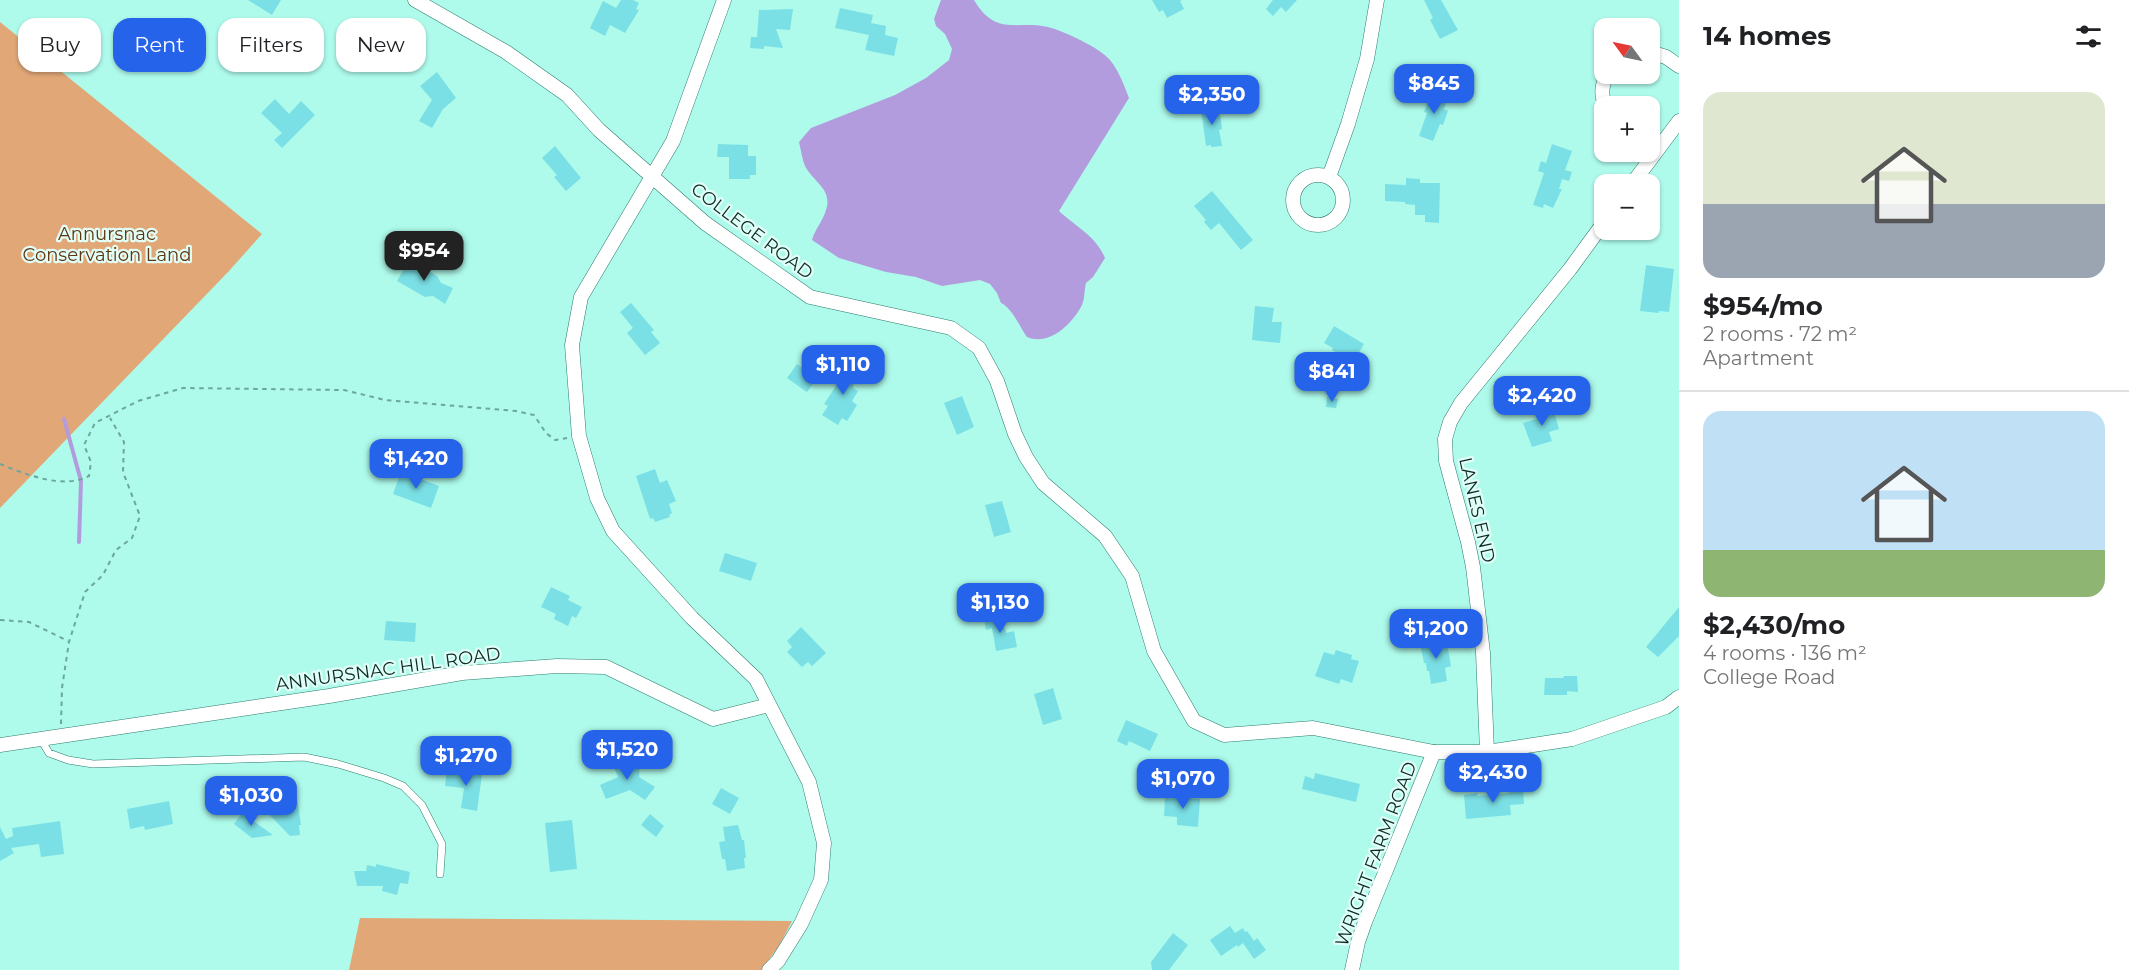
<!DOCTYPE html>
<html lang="en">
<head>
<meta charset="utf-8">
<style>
  :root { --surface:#fff; --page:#f6f6f6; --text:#202124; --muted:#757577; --line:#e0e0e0; --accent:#2563eb }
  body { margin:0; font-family:Montserrat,sans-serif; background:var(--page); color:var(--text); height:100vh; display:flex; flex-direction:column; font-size:22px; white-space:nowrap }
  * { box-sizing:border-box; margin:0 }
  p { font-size:20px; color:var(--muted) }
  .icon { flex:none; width:33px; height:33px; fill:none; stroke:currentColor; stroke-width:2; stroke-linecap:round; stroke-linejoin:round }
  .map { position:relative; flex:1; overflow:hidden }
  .side { display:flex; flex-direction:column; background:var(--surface); width:450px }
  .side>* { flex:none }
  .hud { position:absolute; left:18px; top:18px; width:570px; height:54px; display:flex; gap:12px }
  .needle { width:39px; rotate:303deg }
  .buttons { position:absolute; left:1594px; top:18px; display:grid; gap:12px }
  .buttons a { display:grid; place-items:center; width:66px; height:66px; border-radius:12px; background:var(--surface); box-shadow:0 2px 4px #0004; font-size:30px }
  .price { position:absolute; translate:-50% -51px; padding:0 14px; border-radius:12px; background:var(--accent); color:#fff; font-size:20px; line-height:39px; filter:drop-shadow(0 2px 3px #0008) }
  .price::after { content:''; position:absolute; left:50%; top:36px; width:18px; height:14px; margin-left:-9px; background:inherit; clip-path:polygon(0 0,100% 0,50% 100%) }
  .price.active { background:#222; color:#fff }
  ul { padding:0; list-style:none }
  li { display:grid; align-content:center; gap:12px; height:318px; padding:0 24px }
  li+li { border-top:2px solid var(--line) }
  li span { display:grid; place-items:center; height:186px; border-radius:18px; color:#555 }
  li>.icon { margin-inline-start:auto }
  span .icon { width:108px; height:108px; fill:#fffc; stroke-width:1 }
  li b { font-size:26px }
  h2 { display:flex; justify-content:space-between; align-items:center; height:72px; padding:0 24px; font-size:26px }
  .pill { padding:0 21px; border-radius:18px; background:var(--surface); box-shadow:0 2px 4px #0004; font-size:21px; line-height:54px }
  .pill.active { background:var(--accent); color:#fff }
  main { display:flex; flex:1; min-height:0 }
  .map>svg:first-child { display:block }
</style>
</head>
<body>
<main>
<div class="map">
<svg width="1679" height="970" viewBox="0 0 1679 970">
  <rect width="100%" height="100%" fill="#aefbeb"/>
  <g fill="#e2a777">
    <path d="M0,22L262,234L229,271L0,508Z"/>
    <path d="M360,918L792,921L779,946L761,970H349Z"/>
  </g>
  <path fill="#b29cdd" d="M941,0H974C996,37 1016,20 1048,27C1064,31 1100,48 1110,60C1119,71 1124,85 1129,98L1059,211C1075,226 1096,236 1105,258L1093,277L1086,283C1084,290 1085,300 1081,307C1071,325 1049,346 1027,337C1020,327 1012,308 1001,303L997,293L990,284L980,280L942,286L916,277L886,272L839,258L812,240C815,229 823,221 826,210C833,189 813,182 805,166C802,159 801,150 799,142L811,128L895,95L926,78L949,60L952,49L945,34L936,26L934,19Z"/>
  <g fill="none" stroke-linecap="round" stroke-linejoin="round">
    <path stroke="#b29cdd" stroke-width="4" d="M64,419L81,481L79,542"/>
  </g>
  <g fill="#7be0e5">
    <path d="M248,0H281L272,15Z"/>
    <path d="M621,0H633L639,3L636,9L639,10L625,33L610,25L605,36L590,28L603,1L616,8Z"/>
    <path d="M1152,0H1182L1180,1L1184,9L1167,18L1163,10L1159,12Z"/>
    <path d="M1273,0H1297L1286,12L1281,7L1273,16L1266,9Z"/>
    <path d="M1424,0H1441L1458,30L1440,39L1430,20L1433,18Z"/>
    <path d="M840,8L873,15L871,23L886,26L885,35L898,38L894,56L865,50L869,35L835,28Z"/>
    <path d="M793,9L790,30L776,29L783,48L764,46V49L750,48L751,37H757L759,10Z"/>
    <path d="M437,72L456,98L443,109L432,128L419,121L432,100L420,86Z"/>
    <path d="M1433,89L1449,95L1444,109L1448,111L1443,125L1440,124L1433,141L1419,136L1427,113L1424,112Z"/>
    <path d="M275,99L289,114L301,101L315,115L282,148L274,140L282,133L261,113Z"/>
    <path d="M1219,107L1222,129L1219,130L1222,146L1211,147V145L1206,146L1201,109Z"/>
    <path d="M718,144L748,145V156H756V175H750V179H729V157H717Z"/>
    <path d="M1552,144L1572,151L1565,170L1572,172L1569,181L1562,179L1559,189H1562L1553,208L1544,204L1543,208L1533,205L1544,173L1538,171L1541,161L1546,163Z"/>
    <path d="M555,146L581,178L566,191L554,177L557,175L542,158Z"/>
    <path d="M1406,178L1420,179V183H1440L1439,223L1425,222V215H1415V205L1405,204V202L1385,201V184L1406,185Z"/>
    <path d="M1212,191L1253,240L1241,250L1219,223L1211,230L1204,222L1206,220L1194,206Z"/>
    <path d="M409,260L437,276L441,283L453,288L445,304L433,296L425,297L397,281Z"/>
    <path d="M1646,265L1674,269L1669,312L1659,311V313L1640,311Z"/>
    <path d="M631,303L654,330L651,332L660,343L645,355L627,333L633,328L620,312Z"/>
    <path d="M1255,306L1274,308L1272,322H1282L1280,343L1252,340Z"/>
    <path d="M1334,326L1364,344L1354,361L1351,359L1349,361L1332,350L1333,348L1324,343Z"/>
    <path d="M815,348L837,351L807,392L787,378L797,364L811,374Z"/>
    <path d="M859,351L853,388L858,391L852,401L857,405L847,421L842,418L838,425L822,415L828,406L824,404Z"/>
    <path d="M962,396L974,427L957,435L944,403Z"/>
    <path d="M1327,397L1338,399L1336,408L1326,407Z"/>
    <path d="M1553,408L1559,429L1549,432L1552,441L1532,447L1523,423L1537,419L1535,413Z"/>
    <path d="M655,469L660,483L667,480L676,501L669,504L672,513L669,515L670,517L655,522L653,518L650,519L636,476Z"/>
    <path d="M401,472L439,486L431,508L393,494Z"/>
    <path d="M1002,501L1011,532L994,537L985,505Z"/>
    <path d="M725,553L757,563L751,581L719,571Z"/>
    <path d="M551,587L570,596L568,600L582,607L576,618L572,616L568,626L554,619L556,614L541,607Z"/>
    <path d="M1679,607V636L1658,657L1646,647Z"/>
    <path d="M999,615L1002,626H1004L1006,633L1014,631L1017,647L996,651L992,628L986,630L984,618Z"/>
    <path d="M386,621L416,623L415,642L384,640Z"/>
    <path d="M801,627L826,653L812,666L808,662L802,667L787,652L792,647L787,641Z"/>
    <path d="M1438,640L1439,645L1447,643L1451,666L1445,668L1447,681L1431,684L1429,671H1427L1426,663H1424L1420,643Z"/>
    <path d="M1336,650L1352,655L1351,659L1359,661L1352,683L1341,679L1339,684L1315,676L1324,652L1334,655Z"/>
    <path d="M1564,676H1577L1578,692L1567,691V695H1544L1545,678H1563Z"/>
    <path d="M1053,688L1062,719L1043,725L1034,694Z"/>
    <path d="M1126,720L1158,734L1150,751L1129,741L1127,746L1117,741Z"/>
    <path d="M626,760L640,761L639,777L655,787L645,800L630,790L606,799L600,785L618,777L613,765Z"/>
    <path d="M447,770L482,774L477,811L461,808L464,788L445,786Z"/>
    <path d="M1315,773L1360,784L1356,802L1302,789L1305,776L1314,779Z"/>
    <path d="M1523,787L1524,804L1510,805L1511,815L1466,819L1464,795L1478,793L1477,796L1509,793V788Z"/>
    <path d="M721,788L739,798L730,814L712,804Z"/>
    <path d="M1165,796L1200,799L1198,827L1177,825V817L1164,816Z"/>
    <path d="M297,798L301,825H299L300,835L290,836L259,804Z"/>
    <path d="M169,801L173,824L145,830L144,826L130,829L127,809Z"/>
    <path d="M242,813L273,835L252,838L234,824Z"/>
    <path d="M650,814L664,826L656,837L641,825Z"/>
    <path d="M572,820L577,869L550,872L545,823Z"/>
    <path d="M60,821L64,854L41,857L39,844L11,848L14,853L0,861V827L6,839L13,836L12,828Z"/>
    <path d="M738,825L742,840H744L746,858H744L745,868L727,871L725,859H722L719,842L725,841L723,827Z"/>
    <path d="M376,864L410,872L408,884L400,883L397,895L382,891L383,886H357L354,871H366L367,865L376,867Z"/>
    <path d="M1230,926L1235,933L1243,928L1245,932L1247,931L1254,941L1257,938L1266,950L1254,959L1243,943L1238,947L1237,945L1221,956L1210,940Z"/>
    <path d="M1173,933L1188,945L1169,970H1152L1151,962Z"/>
  </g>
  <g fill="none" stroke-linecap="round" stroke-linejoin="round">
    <g stroke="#2d7b6d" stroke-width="8">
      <path id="lane" d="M40,738L49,753L68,760L93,764L304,757L338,764L384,778L403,786L422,805L442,844L440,874"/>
    </g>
    <g stroke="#2d7b6d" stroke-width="15">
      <g id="street">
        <path d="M415,0L506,52L567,95L599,130L705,223L810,297L951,328L979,348L997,381L1015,434L1026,457L1043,483L1105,536L1132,576L1154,651L1194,721L1224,735L1313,728L1434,752H1487L1572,739L1666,707L1679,697"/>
        <path d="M724,0L673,141L581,297L572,345L579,436L597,498L613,531L692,618L756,679L809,782L824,843L821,880L801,924L778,961L769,970"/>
        <path d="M1650,52L1666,57L1679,66"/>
        <path d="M1605,106C1601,93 1601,86 1608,74"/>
        <circle cx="1318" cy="200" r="25"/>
        <path d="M1329,177L1348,124L1367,59L1377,0"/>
        <path d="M1632,184L1679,121"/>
        <path d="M0,745L329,696L462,673L557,666L606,667L713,719L769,705"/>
        <path d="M1487,752L1483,653L1473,567L1468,542L1446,461L1445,439L1450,422L1461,403L1570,269L1605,221"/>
        <path d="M1352,970L1358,942L1365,922L1434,752"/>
      </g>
    </g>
    <g stroke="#6ca79c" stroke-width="2" stroke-dasharray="4.5 4.5" stroke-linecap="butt">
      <path d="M0,464C25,474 63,490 89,476L91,462L84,445L95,423L138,401L183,388L344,390L385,400L516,411L534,415L546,433L555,440L567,438"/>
      <path d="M0,620L29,622L68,641"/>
      <path d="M61,724L62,688L69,642L85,592L103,575L116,550L132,538L140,516L123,472L124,442L110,418"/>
    </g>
    <use href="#lane" stroke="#fff" stroke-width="7"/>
    <use href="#street" stroke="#fff" stroke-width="14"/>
  </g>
  <g text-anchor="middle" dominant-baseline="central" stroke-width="4.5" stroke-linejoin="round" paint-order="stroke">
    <g font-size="18" fill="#0b2b26" stroke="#e1fef7">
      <text transform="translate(752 231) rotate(37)">COLLEGE ROAD</text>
      <text transform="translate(1477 510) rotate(77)">LANES END</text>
      <text transform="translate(388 669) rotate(-8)">ANNURSNAC HILL ROAD</text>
      <text transform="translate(1376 854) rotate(-69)">WRIGHT FARM ROAD</text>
    </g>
    <g font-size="18" fill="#5e3612" stroke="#e1fef7">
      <text x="107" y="234">Annursnac<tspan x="107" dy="21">Conservation Land</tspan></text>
    </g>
  </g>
</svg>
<div class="buttons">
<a><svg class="needle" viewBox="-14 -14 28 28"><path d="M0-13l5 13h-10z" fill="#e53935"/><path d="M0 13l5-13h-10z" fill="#757577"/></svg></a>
<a>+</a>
<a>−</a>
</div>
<b class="price" style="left:1434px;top:115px">$845</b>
<b class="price" style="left:1212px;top:126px">$2,350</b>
<b class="price active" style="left:424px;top:282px">$954</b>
<b class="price" style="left:843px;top:396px">$1,110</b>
<b class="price" style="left:1332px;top:403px">$841</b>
<b class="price" style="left:1542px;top:427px">$2,420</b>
<b class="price" style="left:416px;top:490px">$1,420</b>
<b class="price" style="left:1000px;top:634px">$1,130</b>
<b class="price" style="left:1436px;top:660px">$1,200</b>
<b class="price" style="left:627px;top:781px">$1,520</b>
<b class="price" style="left:466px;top:787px">$1,270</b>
<b class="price" style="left:1493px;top:804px">$2,430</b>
<b class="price" style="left:1183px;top:810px">$1,070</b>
<b class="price" style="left:251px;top:827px">$1,030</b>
<div class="hud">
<a class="pill">Buy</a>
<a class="pill active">Rent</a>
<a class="pill">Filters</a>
<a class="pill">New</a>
</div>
</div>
<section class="side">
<h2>14 homes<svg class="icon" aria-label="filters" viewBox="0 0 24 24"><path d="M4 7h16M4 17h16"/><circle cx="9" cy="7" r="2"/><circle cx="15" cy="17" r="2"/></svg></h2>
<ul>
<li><span style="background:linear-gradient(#dfe7d0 60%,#9aa5b1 0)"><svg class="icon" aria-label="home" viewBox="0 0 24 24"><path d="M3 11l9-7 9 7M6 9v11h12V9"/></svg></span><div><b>$954/mo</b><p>2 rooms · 72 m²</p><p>Apartment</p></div></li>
<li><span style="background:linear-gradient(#bfe0f5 75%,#8fb573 0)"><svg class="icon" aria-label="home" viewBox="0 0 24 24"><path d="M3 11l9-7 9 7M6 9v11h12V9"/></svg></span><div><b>$2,430/mo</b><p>4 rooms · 136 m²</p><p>College Road</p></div></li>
</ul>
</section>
</main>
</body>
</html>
